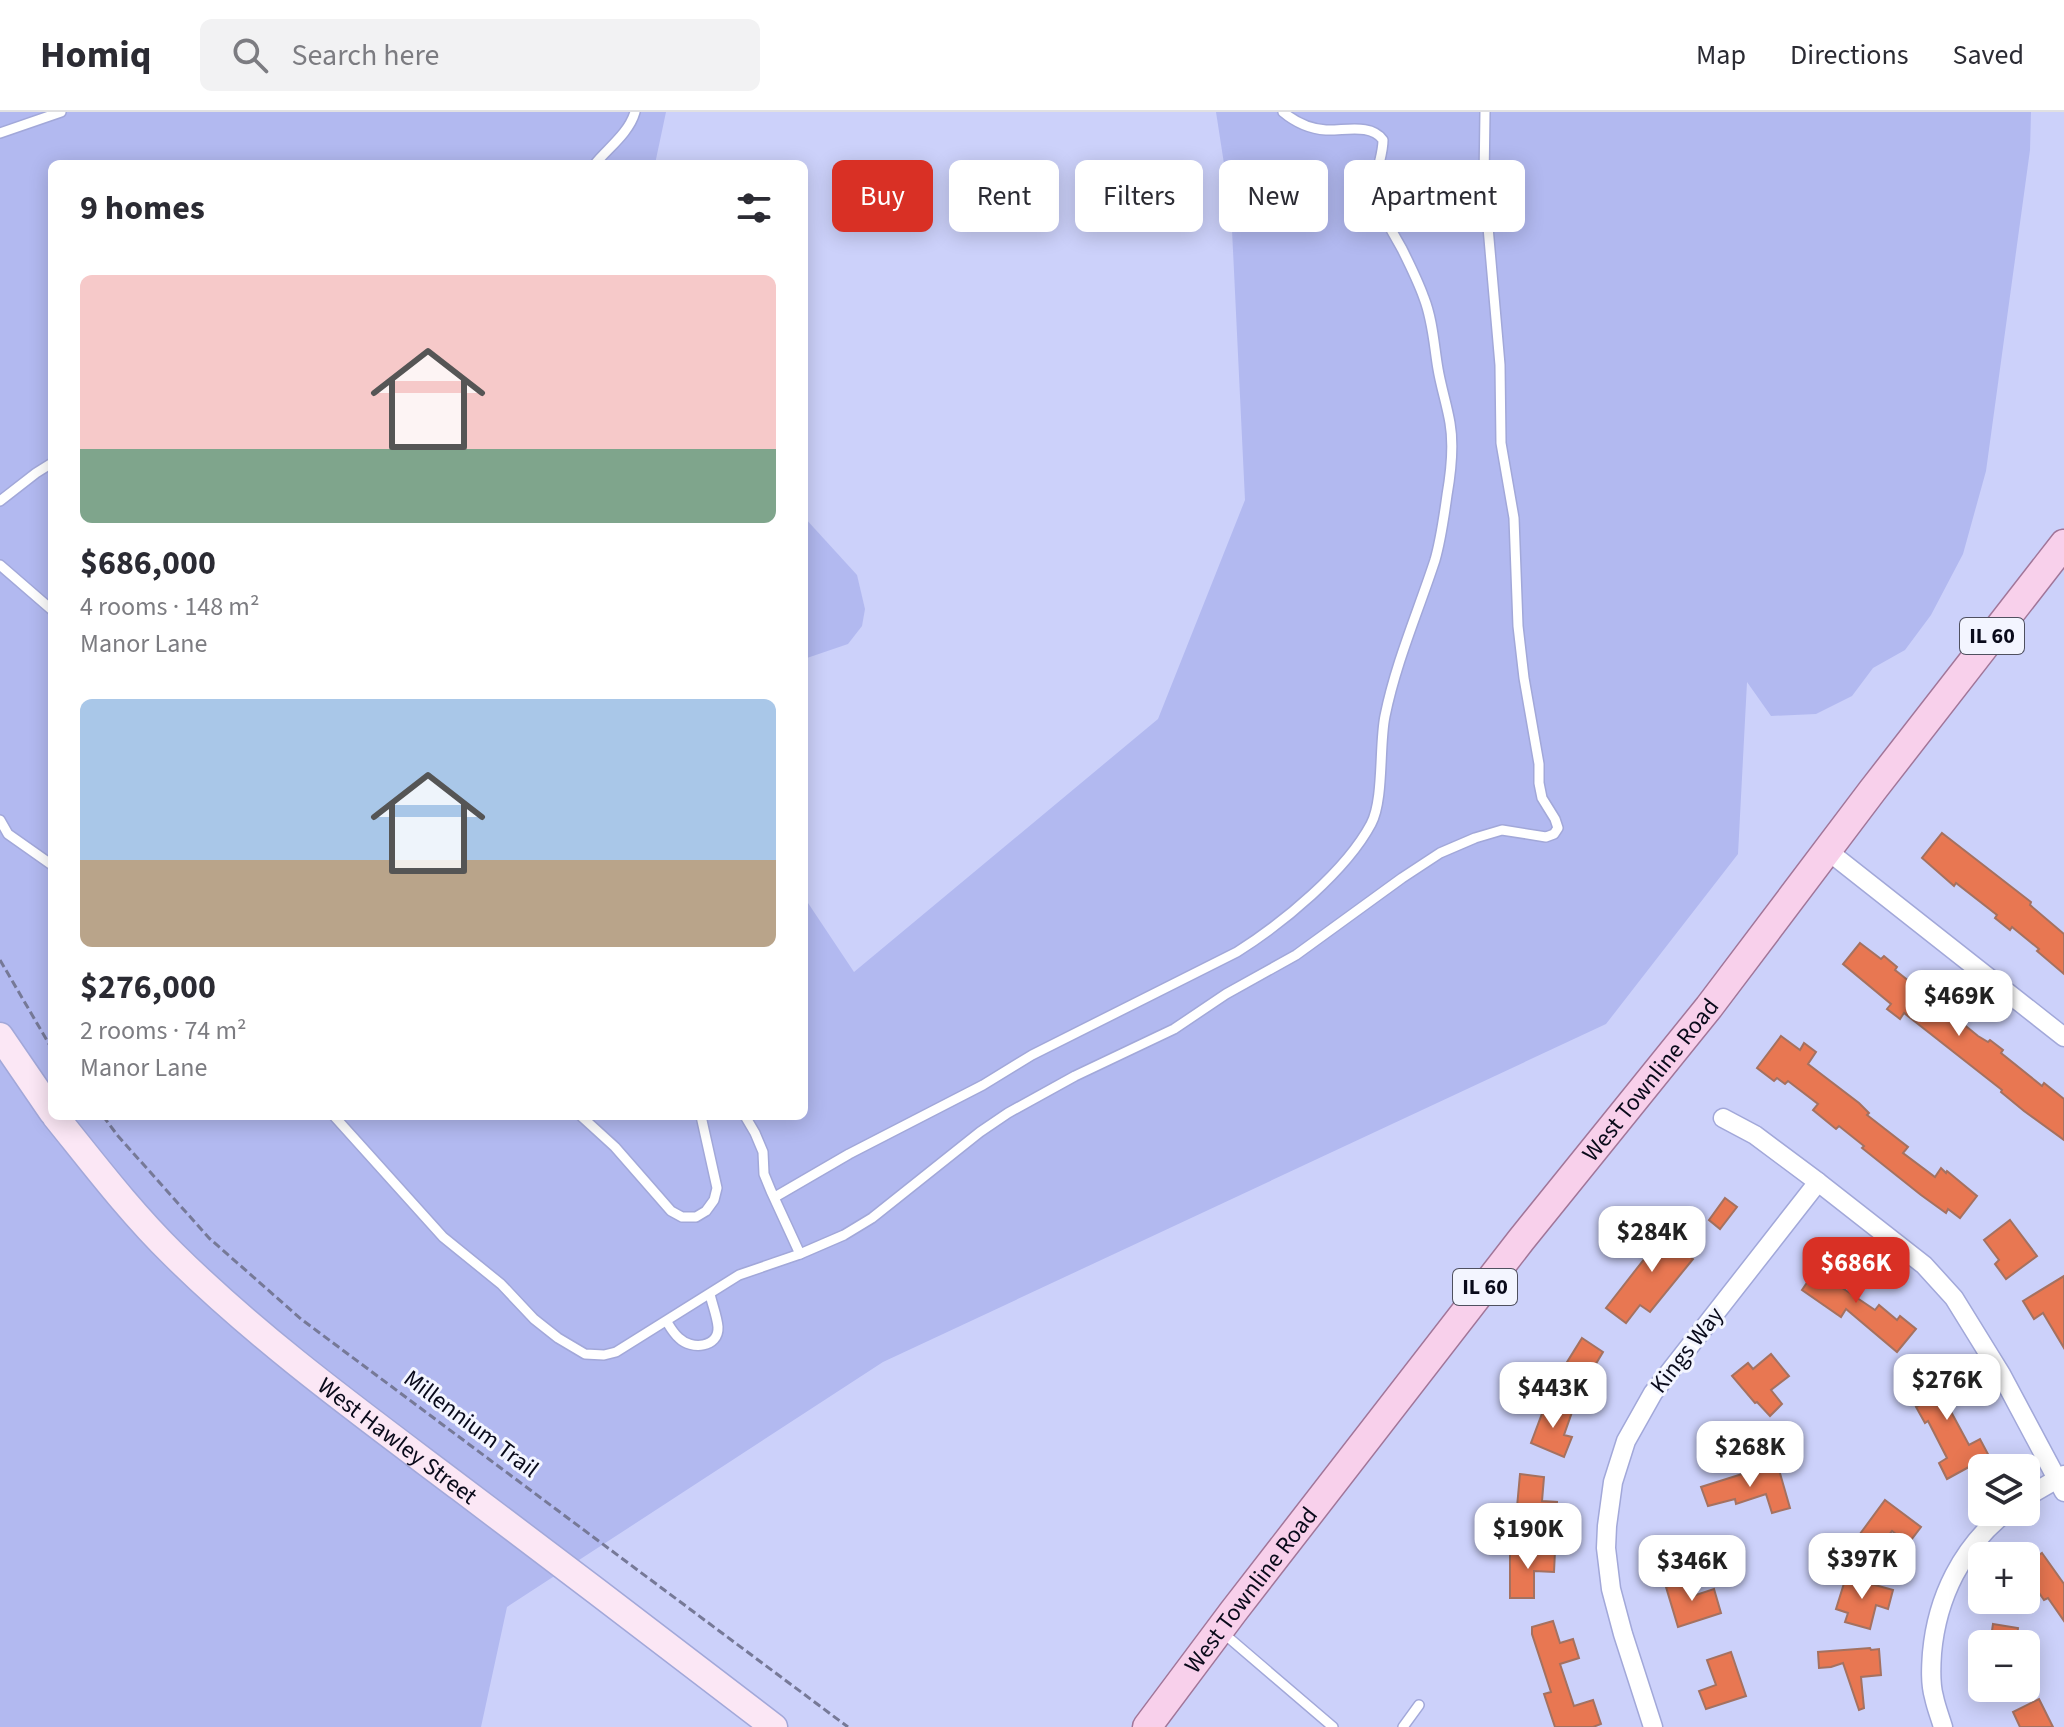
<!DOCTYPE html>
<html lang="en">
<head>
<meta charset="utf-8">
<style>
  :root { --surface:#fff; --page:#f2f2f3; --text:#2b2b33; --muted:#7c7c81; --line:#e1e1e2; --accent:#d93025 }
  body { margin:0; font-family:"Source Sans 3",sans-serif; background:var(--page); color:var(--text); height:100vh; display:flex; flex-direction:column; font-size:30px; white-space:nowrap }
  * { box-sizing:border-box; margin:0 }
  p { font-size:26px; color:var(--muted) }
  .icon { flex:none; width:44px; height:44px; fill:none; stroke:currentColor; stroke-width:2; stroke-linecap:round; stroke-linejoin:round }
  .map { position:relative; flex:1; overflow:hidden }
  .drawer { position:absolute; left:48px; top:48px; width:760px; height:960px; display:flex; flex-direction:column; background:var(--surface); border-radius:12px; box-shadow:0 4px 20px #0003 }
  .drawer>* { flex:none }
  .banner { position:absolute; left:832px; top:48px; width:760px; height:72px; display:flex; gap:16px }
  .buttons { position:absolute; left:1968px; top:1342px; display:grid; gap:16px }
  .buttons a { display:grid; place-items:center; width:72px; height:72px; border-radius:12px; background:var(--surface); box-shadow:0 4px 20px #0003; font-size:40px }
  .price { position:absolute; translate:-50% -68px; padding:0 18px; border-radius:16px; background:#fff; color:#222; font-size:26px; line-height:52px; filter:drop-shadow(0 2px 4px #0008) }
  .price::after { content:''; position:absolute; left:50%; top:48px; width:24px; height:18px; margin-left:-12px; background:inherit; clip-path:polygon(0 0,100% 0,50% 100%) }
  .price.on { background:var(--accent); color:#fff }
  ul { padding:0; list-style:none }
  li { display:grid; align-content:center; gap:16px; height:424px; padding:0 32px }
  li span { display:grid; place-items:center; height:248px; border-radius:12px; color:#555 }
  li>.icon { margin-inline-start:auto }
  span .icon { width:144px; height:144px; fill:#fffc; stroke-width:1 }
  li b { font-size:34px }
  h2 { display:flex; justify-content:space-between; align-items:center; height:96px; padding:0 32px; font-size:34px }
  .chip { padding:0 28px; border-radius:12px; background:var(--surface); box-shadow:0 4px 20px #0003; font-size:28px; line-height:72px }
  .chip.on { background:var(--accent); color:#fff }
  header { display:flex; align-items:center; gap:48px; box-sizing:border-box; height:112px; padding:0 40px; background:var(--surface); border-bottom:2px solid var(--line) }
  header strong { font-size:38px }
  nav { display:flex; gap:44px; margin-inline-start:auto; font-size:28px }
  .search { width:560px; height:72px; background:var(--page); display:flex; align-items:center; gap:20px; box-sizing:border-box; padding:0 28px; border-radius:12px; color:var(--muted); font-size:30px }
  .map>svg:first-child { display:block }
</style>
</head>
<body>
<header>
<strong>Homiq</strong>
<div class="search"><svg class="icon" aria-label="search" viewBox="0 0 24 24"><circle cx="10" cy="10" r="6"/><path d="M15 15l6 6"/></svg>Search here</div>
<nav><a>Map</a><a>Directions</a><a>Saved</a></nav>
</header>
<div class="map">
<svg width="2064" height="1615" viewBox="0 0 2064 1615">
  <rect width="100%" height="100%" fill="#ccd1fa"/>
  <g fill="#b2b9f0">
    <path d="M0,0H666L655,52H52V1004H804V785L854,860L1158,607L1245,388L1231,97L1216,0H2031L2030,38L1986,359L1963,442L1931,503L1905,538L1873,556L1852,584L1816,602L1771,604L1747,570L1738,742L1606,912L883,1250L507,1495L481,1615H0Z"/>
    <path d="M804,405L857,463L865,497L862,514L848,532L804,547Z"/>
  </g>
  <g fill="#e87752" stroke="#a47160" stroke-width="2">
    <path d="M1942,721L2031,790L2030,793L2064,822V862L2037,839L2039,837L2012,815L2010,818L1995,806L1997,803L1956,771L1954,774L1922,746Z"/>
    <path d="M1860,831L1881,847L1884,844L1897,855L1895,858L1934,889L1937,886L1953,898L1951,902L1978,924L1988,930L1990,928L2003,938L2001,941L2042,974L2044,971L2064,987V1028L2024,999L2001,980L2002,978L1904,901L1900,907L1887,897L1891,892L1843,852Z"/>
    <path d="M1781,924L1800,938L1804,931L1816,940L1808,952L1859,991L1869,1001L1867,1003L1908,1035L1903,1041L1935,1065L1941,1056L1946,1061L1947,1059L1977,1084L1960,1106L1948,1097L1946,1101L1921,1083L1862,1036L1864,1034L1839,1014L1836,1017L1813,998L1818,992L1788,969L1785,972L1777,966L1774,969L1757,956Z"/>
    <path d="M1725,1086L1737,1095L1720,1117L1709,1108Z"/>
    <path d="M1664,1108L1681,1122L1674,1130L1693,1147L1650,1200L1640,1193L1626,1211L1606,1196L1645,1146L1644,1145L1650,1138L1644,1133Z"/>
    <path d="M2010,1108L2037,1144L2006,1167L1995,1152L1999,1148L1984,1128Z"/>
    <path d="M1827,1141L1844,1153L1832,1169L1875,1198L1879,1193L1897,1208L1900,1204L1916,1217L1897,1240L1846,1197L1841,1205L1802,1178Z"/>
    <path d="M2064,1164V1236L2043,1201L2034,1207L2023,1189Z"/>
    <path d="M1582,1226L1603,1240L1591,1260L1600,1266L1590,1282L1559,1263Z"/>
    <path d="M1771,1242L1789,1264L1771,1278L1782,1292L1770,1304L1757,1290L1755,1291L1732,1264L1748,1251L1753,1257Z"/>
    <path d="M1935,1245L1959,1290L1949,1296L1969,1333L1980,1327L1989,1344L1947,1367L1939,1351L1947,1346L1928,1309L1925,1311L1916,1295L1929,1288L1921,1272L1925,1270L1917,1255Z"/>
    <path d="M1546,1291L1572,1300L1564,1323L1572,1325L1564,1345L1531,1331Z"/>
    <path d="M1777,1351L1790,1396L1772,1401L1766,1382L1736,1392L1735,1387L1708,1394L1701,1375Z"/>
    <path d="M1520,1362L1544,1365L1542,1389L1557,1390L1556,1410L1516,1406Z"/>
    <path d="M1885,1388L1921,1415L1908,1432L1892,1419L1876,1440L1857,1426Z"/>
    <path d="M1510,1439H1555L1554,1460L1534,1459V1486H1510Z"/>
    <path d="M2042,1441L2064,1472V1509L2048,1486L2044,1488L2026,1462V1452Z"/>
    <path d="M1846,1465L1893,1478L1888,1497L1876,1493L1870,1517L1845,1510L1848,1501L1836,1497Z"/>
    <path d="M1690,1466L1696,1483L1714,1477L1721,1501L1678,1515L1666,1475Z"/>
    <path d="M1553,1509L1560,1531L1573,1527L1579,1546L1560,1552L1574,1594L1593,1588L1601,1612L1593,1615H1555L1544,1582L1551,1580L1532,1522V1515Z"/>
    <path d="M1993,1512L2018,1516L2016,1532H1990Z"/>
    <path d="M1870,1536L1871,1538L1879,1537L1881,1563L1861,1565L1864,1596L1859,1598L1843,1551L1831,1555L1819,1556L1818,1540Z"/>
    <path d="M1731,1540L1746,1584L1706,1597L1699,1579L1716,1573L1707,1548Z"/>
    <path d="M2039,1587L2053,1615H2020L2013,1600Z"/>
  </g>
  <g fill="none" stroke-linecap="round" stroke-linejoin="round">
    <g stroke="#a2a8d9" stroke-width="12">
      <g id="lane">
        <path d="M0,21L61,0"/>
        <path d="M595,52C608,36 629,21 635,0"/>
        <path d="M0,389L36,361L52,351"/>
        <path d="M0,453L52,498"/>
        <path d="M0,708L8,722L52,753"/>
        <path d="M334,1004L443,1125L501,1172L534,1207L558,1226L585,1242L604,1243L616,1240L739,1163L800,1142"/>
        <path d="M581,1004L615,1035L671,1099L682,1105H696L706,1099L714,1088L717,1076L701,1004"/>
        <path d="M745,1004L755,1021L763,1040L764,1062L771,1079L800,1142L844,1123L872,1106L980,1020L1008,1001L1075,964L1174,917L1226,882L1296,843L1402,766L1440,741L1475,726L1502,718L1546,725L1554,722L1558,716L1555,707L1542,686L1539,671V652L1524,566L1518,514L1514,406L1501,331L1500,253L1484,69L1485,0"/>
        <path d="M775,1085L849,1042L983,973L1032,943L1237,840C1283,811 1346,759 1371,712C1384,688 1379,633 1385,604C1396,550 1418,500 1435,448C1441,427 1444,405 1447,383C1451,360 1454,334 1450,311C1447,293 1441,275 1438,257C1434,234 1433,209 1424,186C1418,169 1410,153 1402,137C1391,117 1378,98 1376,76C1375,59 1383,44 1383,28C1371,11 1344,19 1326,18C1310,17 1295,10 1283,0"/>
        <path d="M667,1210C670,1215 674,1222 679,1226C691,1238 719,1236 718,1215C717,1204 712,1192 710,1182"/>
        <path d="M1222,1520L1333,1615"/>
        <path d="M1403,1615L1419,1593"/>
      </g>
    </g>
    <g stroke="#a2a8d9" stroke-width="21">
      <g id="street">
        <path d="M1828,739L2064,925"/>
        <path d="M1723,1006L1755,1023L1818,1070L1924,1153L1954,1186L2001,1262L2064,1380"/>
        <path d="M2026,1385L2064,1363"/>
        <path d="M1653,1615L1623,1522L1611,1477L1606,1436L1607,1414L1613,1370L1626,1329L1653,1281L1818,1070"/>
        <path d="M1943,1615C1940,1605 1936,1595 1934,1585C1930,1571 1931,1555 1932,1541C1937,1485 1962,1435 2006,1400"/>
      </g>
    </g>
    <g stroke="#a2a8d9" stroke-width="29">
      <g id="secondary">
        <path d="M0,924L52,1000"/>
        <path id="s1" d="M55,1004C93,1051 130,1100 173,1142C261,1229 362,1302 460,1376C565,1455 670,1535 774,1615"/>
      </g>
    </g>
    <g stroke="#a17699" stroke-width="31">
      <g id="primary">
        <path id="s2" d="M1147,1615L1233,1500L1521,1128L1709,895L1872,679L2064,432"/>
      </g>
    </g>
    <g stroke="#767997" stroke-width="3" stroke-dasharray="8 4" stroke-linecap="butt">
      <path d="M0,848L52,937"/>
      <path d="M103,1004L118,1024L209,1126L301,1207L848,1615"/>
    </g>
    <use href="#lane" stroke="#fff" stroke-width="9"/>
    <use href="#street" stroke="#fff" stroke-width="18"/>
    <use href="#secondary" stroke="#fbe7f5" stroke-width="26"/>
    <use href="#primary" stroke="#f8d0eb" stroke-width="28"/>
  </g>
  <g text-anchor="middle" dominant-baseline="central" stroke-width="6" stroke-linejoin="round" paint-order="stroke">
    <g fill="#f3f5ff" stroke="#4f505f" stroke-width="2">
      <rect x="1960" y="506" width="64" height="36" rx="6"/>
      <rect x="1453" y="1157" width="64" height="36" rx="6"/>
    </g>
    <g font-size="22" font-weight="bold" fill="#090a1a">
      <text x="1992" y="524">IL 60</text>
      <text x="1485" y="1175">IL 60</text>
    </g>
    <g font-size="24" fill="#090a1a" stroke="#f3f5ff">
      <text stroke="none"><textPath href="#s2" startOffset="820">West Townline Road</textPath></text>
      <text transform="translate(1687 1238) rotate(-52)">Kings Way</text>
      <text transform="translate(471 1312) rotate(37)">Millennium Trail</text>
      <text stroke="none"><textPath href="#s1" startOffset="474">West Hawley Street</textPath></text>
      <text stroke="none"><textPath href="#s2" startOffset="172">West Townline Road</textPath></text>
    </g>
  </g>
</svg>
<div class="buttons">
<a><svg class="icon" aria-label="layers" viewBox="0 0 24 24"><path d="M12 4l9 5-9 5-9-5zM3 14l9 5 9-5"/></svg></a>
<a>+</a>
<a>−</a>
</div>
<b class="price" style="left:1959px;top:926px">$469K</b>
<b class="price" style="left:1652px;top:1162px">$284K</b>
<b class="price on" style="left:1856px;top:1193px">$686K</b>
<b class="price" style="left:1947px;top:1310px">$276K</b>
<b class="price" style="left:1553px;top:1318px">$443K</b>
<b class="price" style="left:1750px;top:1377px">$268K</b>
<b class="price" style="left:1528px;top:1459px">$190K</b>
<b class="price" style="left:1862px;top:1489px">$397K</b>
<b class="price" style="left:1692px;top:1491px">$346K</b>
<div class="banner">
<a class="chip on">Buy</a>
<a class="chip">Rent</a>
<a class="chip">Filters</a>
<a class="chip">New</a>
<a class="chip">Apartment</a>
</div>
<section class="drawer">
<h2>9 homes<svg class="icon" aria-label="filters" viewBox="0 0 24 24"><path d="M4 7h16M4 17h16"/><circle cx="9" cy="7" r="2"/><circle cx="15" cy="17" r="2"/></svg></h2>
<ul>
<li><span style="background:linear-gradient(#f6c9c9 70%,#7fa58c 0)"><svg class="icon" aria-label="home" viewBox="0 0 24 24"><path d="M3 11l9-7 9 7M6 9v11h12V9"/></svg></span><div><b>$686,000</b><p>4 rooms · 148 m²</p><p>Manor Lane</p></div></li>
<li><span style="background:linear-gradient(#a9c7e8 65%,#b9a48a 0)"><svg class="icon" aria-label="home" viewBox="0 0 24 24"><path d="M3 11l9-7 9 7M6 9v11h12V9"/></svg></span><div><b>$276,000</b><p>2 rooms · 74 m²</p><p>Manor Lane</p></div></li>
</ul>
</section>
</div>
</body>
</html>
